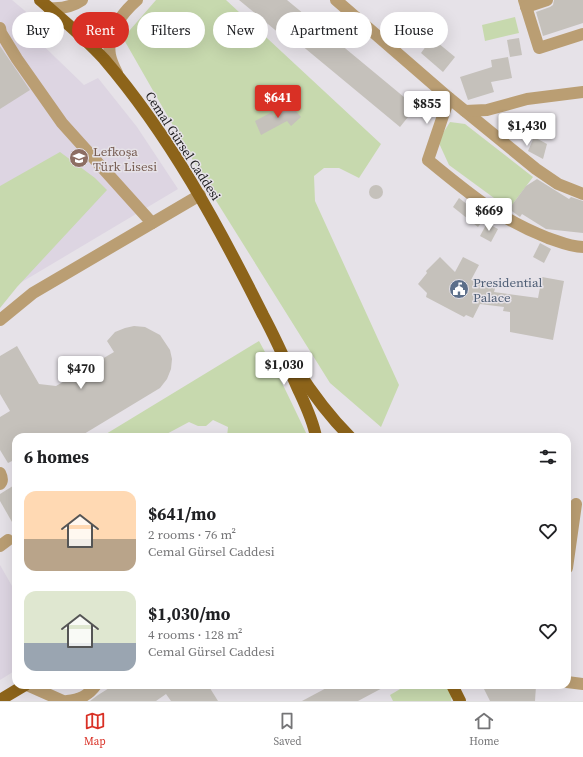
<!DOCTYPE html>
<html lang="en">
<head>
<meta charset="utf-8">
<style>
  :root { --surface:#fff; --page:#f6f6f6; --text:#202124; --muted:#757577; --line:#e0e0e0; --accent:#d93025 }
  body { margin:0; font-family:"Source Serif 4",serif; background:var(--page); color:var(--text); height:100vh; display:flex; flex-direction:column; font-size:15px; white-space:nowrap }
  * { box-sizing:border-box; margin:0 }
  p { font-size:13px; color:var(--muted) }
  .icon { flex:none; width:22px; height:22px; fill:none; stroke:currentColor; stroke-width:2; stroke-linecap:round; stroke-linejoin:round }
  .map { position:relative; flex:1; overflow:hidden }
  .details { position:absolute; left:12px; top:433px; width:559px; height:256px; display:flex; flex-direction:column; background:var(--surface); border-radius:12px; box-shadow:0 4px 16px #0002 }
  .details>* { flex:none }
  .top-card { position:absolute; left:12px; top:12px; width:559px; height:36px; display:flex; gap:8px }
  .price { position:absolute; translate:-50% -34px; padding:0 9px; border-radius:4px; background:#fff; color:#222; font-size:13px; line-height:26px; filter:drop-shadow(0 1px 2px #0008) }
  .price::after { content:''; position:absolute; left:50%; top:24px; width:12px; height:9px; margin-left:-6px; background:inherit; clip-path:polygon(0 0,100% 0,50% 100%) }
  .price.selected { background:var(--accent); color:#fff }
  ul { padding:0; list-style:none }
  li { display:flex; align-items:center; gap:12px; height:100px; padding:0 12px }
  li span { display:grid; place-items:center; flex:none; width:112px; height:80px; border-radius:12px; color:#555 }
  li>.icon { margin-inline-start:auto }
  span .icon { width:48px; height:48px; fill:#fffc; stroke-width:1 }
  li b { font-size:17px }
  h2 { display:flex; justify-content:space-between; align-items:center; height:48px; padding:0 12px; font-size:17px }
  .tag { padding:0 14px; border-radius:18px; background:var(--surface); box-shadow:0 4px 16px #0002; font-size:14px; line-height:36px }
  .tag.selected { background:var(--accent); color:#fff }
  .menu { display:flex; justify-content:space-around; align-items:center; height:56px; border-top:1px solid var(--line); background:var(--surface); font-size:11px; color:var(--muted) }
  .menu a { display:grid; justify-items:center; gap:2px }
  .menu .selected { color:var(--accent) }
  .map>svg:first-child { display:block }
</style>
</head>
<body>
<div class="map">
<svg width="583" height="701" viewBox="0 0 583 701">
  <rect width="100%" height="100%" fill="#e6e2e8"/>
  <g fill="#ddd5e2">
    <path d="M0,0H12L36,20L28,31L84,85L98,78L137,127L178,189L0,295Z"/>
    <path d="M0,565L16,593V670L0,680Z"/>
  </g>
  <g fill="#c7d9ae">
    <path d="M156,0H226L381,144L359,178L339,168H324L314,176L315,201L399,385L381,427L330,383L215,199L123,38Z"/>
    <path d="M515,17L519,33L485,41L482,25Z"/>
    <path d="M450,122L465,124L533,177L509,209L449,165L438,141Z"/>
    <path d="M60,152L95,178L107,190L17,287L0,308V186Z"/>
    <path d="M259,341L284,387L308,437H227L228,427L213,420L206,426H198L189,422L161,437H101Z"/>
    <path d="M407,685H447L452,695L451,701H393L390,695Z"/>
  </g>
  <g fill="#c5c1bb">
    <path d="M239,0H287L416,107L400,127L289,35L286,39Z"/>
    <path d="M554,0H583V23L543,36L536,12L550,7L553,5Z"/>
    <path d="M432,38L455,57L443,72L421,53Z"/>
    <path d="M519,38L522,55L510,57L507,40Z"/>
    <path d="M0,46L30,90L0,109Z"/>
    <path d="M508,57L512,78L491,82L494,92L468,100L460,77L492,67L491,60Z"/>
    <path d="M289,103L301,117L291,126L287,121L261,135L255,121L272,112L274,117Z"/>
    <path d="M534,137L547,144L543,159L528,151Z"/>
    <path d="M537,179L569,199L571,197L583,201V233L546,229L522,214L520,217L509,209L526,186Z"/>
    <circle cx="376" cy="192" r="7"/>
    <path d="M459,198L485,218L478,227L453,207Z"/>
    <path d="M487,223L498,229L491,242L480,236Z"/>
    <path d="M540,243L551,249L544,263L533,257Z"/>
    <path d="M440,257L455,272L463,257L479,265L471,280L496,285L494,292L538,298L542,277L564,281L553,340L510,332V312L503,311L504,307L480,304L473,318L466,315L464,317L426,297L427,293L418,284L427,273L426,271Z"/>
    <path d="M134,326L145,327L160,335L170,350L172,359L171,369L167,379L160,388L79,437H16V459L8,463L0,450V417L10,411L0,394V356L17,346L39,384L56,386L114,352L107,341L115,332L125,328Z"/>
    <path d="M16,484V529L0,501V494Z"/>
    <path d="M114,685H208L218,701H171L166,694L156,701H90L98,695Z"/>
    <path d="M332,685H388L358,701H302Z"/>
    <path d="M482,685L536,686L535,701H490Z"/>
  </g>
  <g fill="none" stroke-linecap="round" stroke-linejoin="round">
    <g stroke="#ba9e73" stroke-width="12">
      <path d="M336,0L449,98L536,169L558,184L583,194"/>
      <path d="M524,0L539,48L583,34"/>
      <path d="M526,7L547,0"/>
      <path d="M49,8C62,9 72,7 82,0"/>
      <path d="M0,28L1,33L17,59L62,123L152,223"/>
      <path d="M117,73C114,67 111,61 110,55C106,34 122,13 137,0"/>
      <path d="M449,98L428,160C468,193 499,219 548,238C560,242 570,247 583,247"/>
      <path d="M465,111L487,110L527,99L583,92"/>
      <path d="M0,320L33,293L200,195"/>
      <path d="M0,473C2,477 3,481 0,484"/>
      <path d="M0,546L8,540"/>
      <path d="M567,568L576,504"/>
      <path d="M567,682L583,684"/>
      <path d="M27,685L63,701"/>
      <path d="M67,701C79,700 88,696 96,685"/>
    </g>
    <g stroke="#8d641a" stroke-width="12">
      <path d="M40,0C62,19 84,37 104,59C170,136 218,225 263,315C276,339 287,364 298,389C305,404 313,420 316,437"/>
      <path d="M296,368C312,393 329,416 350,437"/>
      <path d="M452,685L460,701"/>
      <path d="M0,700L25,685"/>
    </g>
  </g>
  <defs>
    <g id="school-disc" transform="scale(1)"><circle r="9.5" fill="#8d6e63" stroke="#e6e2e8"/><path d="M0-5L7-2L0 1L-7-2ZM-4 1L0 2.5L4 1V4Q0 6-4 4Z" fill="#fff"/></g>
    <g id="civic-disc" transform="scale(1)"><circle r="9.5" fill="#5c6f8a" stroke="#e6e2e8"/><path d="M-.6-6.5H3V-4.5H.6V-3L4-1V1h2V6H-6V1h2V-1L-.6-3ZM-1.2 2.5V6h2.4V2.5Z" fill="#fff"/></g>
  </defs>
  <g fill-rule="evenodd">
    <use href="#school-disc" x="79" y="158"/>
    <use href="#civic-disc" x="459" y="289"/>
  </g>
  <g text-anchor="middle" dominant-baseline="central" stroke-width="3" stroke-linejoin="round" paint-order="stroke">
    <g font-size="13" fill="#1e1d1f" stroke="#e6e2e8">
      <text transform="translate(183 146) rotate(57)">Cemal Gürsel Caddesi</text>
    </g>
    <g font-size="13" fill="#785e54" stroke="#e6e2e8" text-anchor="start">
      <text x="93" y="151">Lefkoşa<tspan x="93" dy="15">Türk Lisesi</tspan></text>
    </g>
    <g font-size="13" fill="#4e5e75" stroke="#e6e2e8" text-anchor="start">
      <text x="473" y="282">Presidential<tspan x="473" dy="15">Palace</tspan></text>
    </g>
  </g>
</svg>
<b class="price selected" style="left:278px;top:119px">$641</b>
<b class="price" style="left:427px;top:125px">$855</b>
<b class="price" style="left:527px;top:147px">$1,430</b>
<b class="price" style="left:489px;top:232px">$669</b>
<b class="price" style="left:284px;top:386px">$1,030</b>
<b class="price" style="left:81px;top:390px">$470</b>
<div class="top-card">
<a class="tag">Buy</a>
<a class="tag selected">Rent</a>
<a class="tag">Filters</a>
<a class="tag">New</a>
<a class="tag">Apartment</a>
<a class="tag">House</a>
</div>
<section class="details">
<h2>6 homes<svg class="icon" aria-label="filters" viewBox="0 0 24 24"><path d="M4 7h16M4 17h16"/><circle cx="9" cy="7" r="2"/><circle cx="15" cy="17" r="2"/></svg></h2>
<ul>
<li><span style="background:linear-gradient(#ffd9b3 60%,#b9a48a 0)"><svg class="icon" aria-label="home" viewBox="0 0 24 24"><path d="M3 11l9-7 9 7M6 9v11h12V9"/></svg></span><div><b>$641/mo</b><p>2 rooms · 76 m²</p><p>Cemal Gürsel Caddesi</p></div><svg class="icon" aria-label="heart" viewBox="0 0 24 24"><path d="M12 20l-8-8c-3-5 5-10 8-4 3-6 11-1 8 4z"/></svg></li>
<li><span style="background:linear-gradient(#dfe7d0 65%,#9aa5b1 0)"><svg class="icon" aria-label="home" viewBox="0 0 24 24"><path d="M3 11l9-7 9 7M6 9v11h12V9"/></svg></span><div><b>$1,030/mo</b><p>4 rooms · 128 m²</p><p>Cemal Gürsel Caddesi</p></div><svg class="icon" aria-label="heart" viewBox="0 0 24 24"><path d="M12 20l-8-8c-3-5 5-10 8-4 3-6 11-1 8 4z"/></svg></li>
</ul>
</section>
</div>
<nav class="menu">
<a class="selected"><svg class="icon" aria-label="map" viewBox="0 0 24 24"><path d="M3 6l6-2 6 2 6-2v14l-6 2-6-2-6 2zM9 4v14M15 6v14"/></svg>Map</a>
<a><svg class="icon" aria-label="saved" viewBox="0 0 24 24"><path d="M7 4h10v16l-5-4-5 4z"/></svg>Saved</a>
<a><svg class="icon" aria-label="home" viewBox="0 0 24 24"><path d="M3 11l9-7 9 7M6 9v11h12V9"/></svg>Home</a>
</nav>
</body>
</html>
